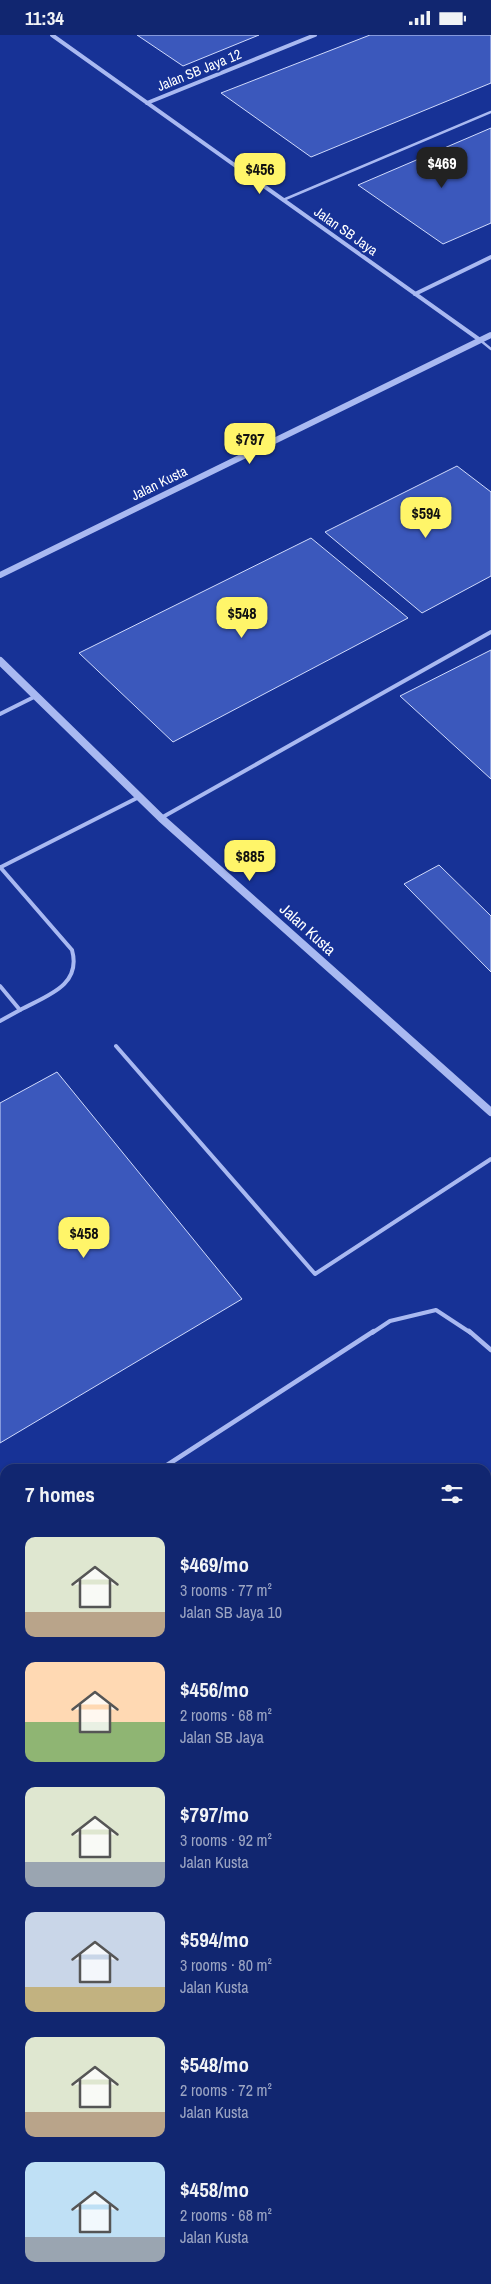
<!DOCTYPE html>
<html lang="en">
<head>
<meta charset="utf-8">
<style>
  :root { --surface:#112670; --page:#1a2e75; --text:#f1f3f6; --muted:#9ca5c3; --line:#304383; --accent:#fff569 }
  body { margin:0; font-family:"Archivo Narrow",sans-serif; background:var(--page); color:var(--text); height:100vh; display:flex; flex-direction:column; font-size:19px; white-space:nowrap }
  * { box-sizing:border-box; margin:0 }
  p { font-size:16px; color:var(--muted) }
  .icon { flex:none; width:28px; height:28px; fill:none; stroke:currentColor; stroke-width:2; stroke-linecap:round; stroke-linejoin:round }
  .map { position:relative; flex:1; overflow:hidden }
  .drawer { position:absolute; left:0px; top:1429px; width:491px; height:821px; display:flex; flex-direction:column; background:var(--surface); border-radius:15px 15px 0 0; box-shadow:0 1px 4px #0004,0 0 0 1px var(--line) }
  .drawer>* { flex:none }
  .price { position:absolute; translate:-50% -42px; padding:0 11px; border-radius:10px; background:var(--accent); color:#111; font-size:16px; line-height:32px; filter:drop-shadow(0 1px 2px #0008) }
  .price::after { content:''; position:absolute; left:50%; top:30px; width:15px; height:11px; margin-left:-8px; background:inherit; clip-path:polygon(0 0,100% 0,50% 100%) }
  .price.current { background:#222; color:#fff }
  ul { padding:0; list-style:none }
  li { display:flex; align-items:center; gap:15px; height:125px; padding:0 25px }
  li span { display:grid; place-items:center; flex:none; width:140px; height:100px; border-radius:10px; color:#555 }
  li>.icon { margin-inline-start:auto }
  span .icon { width:60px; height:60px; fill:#fffc; stroke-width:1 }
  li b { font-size:21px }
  h2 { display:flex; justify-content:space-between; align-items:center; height:60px; padding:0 25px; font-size:21px }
  .status { display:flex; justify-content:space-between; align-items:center; height:35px; padding:0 25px; background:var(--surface); direction:ltr }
  .status svg { height:14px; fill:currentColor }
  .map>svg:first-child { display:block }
</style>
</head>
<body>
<div class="status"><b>11:34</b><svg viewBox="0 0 49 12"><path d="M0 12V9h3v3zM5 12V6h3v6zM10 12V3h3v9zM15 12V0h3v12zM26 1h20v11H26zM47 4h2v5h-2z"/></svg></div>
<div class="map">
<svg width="491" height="2249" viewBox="0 0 491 2249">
  <rect width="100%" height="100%" fill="#173296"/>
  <g fill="#3b58bc" stroke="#d0dafc">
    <path d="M137,0H259L183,31Z"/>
    <path d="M370,0H491V48L311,122L221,58Z"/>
    <path d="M491,93V188L443,209L358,150Z"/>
    <path d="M457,431L491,457V541L422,578L325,497Z"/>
    <path d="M311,503L408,583L173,707L79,618Z"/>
    <path d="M491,615V744L400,661Z"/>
    <path d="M439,830L491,881V937L404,849Z"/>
    <path d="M57,1037L242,1264L0,1408V1068Z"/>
    <path d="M491,1507V1755L486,1759V1510Z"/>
    <path d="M5,1572V1812L0,1816V1575Z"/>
    <path d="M5,1842V2115L0,2119V1845Z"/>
    <path d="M491,1901V2196L486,2200V1905Z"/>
    <path d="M48,2245H432L427,2249H42Z"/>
  </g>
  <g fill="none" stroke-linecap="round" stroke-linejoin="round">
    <g stroke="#a9b9f1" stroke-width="2.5">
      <path d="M283,165L491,77"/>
      <path d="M480,305L491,314"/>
    </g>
    <g stroke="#a9b9f1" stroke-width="4">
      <path d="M0,679L36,661"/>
      <path d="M161,783L491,597"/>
      <path d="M0,832L72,915C82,951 46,961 20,975L0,951"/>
      <path d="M1,832L139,762"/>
      <path d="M0,986L20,975"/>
      <path d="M116,1011L315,1239L491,1124"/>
      <path d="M372,1298L390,1286L436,1275L471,1298"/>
    </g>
    <g stroke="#a9b9f1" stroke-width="4.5">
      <path d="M469,1296L491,1315"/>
      <path d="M161,1434L374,1296"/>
      <path d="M0,1538L5,1535"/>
    </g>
    <g stroke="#a9b9f1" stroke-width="4">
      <path d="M52,0L480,305"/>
      <path d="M147,68L315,0"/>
      <path d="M415,259L491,222"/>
    </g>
    <path stroke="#a9b9f1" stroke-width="6" d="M0,540L491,300"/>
    <path stroke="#a9b9f1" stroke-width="8" d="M0,626L161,783L491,1077"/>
  </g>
  <g text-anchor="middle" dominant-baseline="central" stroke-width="4" stroke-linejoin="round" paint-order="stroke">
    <g font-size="14" fill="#fff" stroke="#173296">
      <text transform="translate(199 35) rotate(-22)">Jalan SB Jaya 12</text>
      <text transform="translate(346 196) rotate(35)">Jalan SB Jaya</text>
      <text transform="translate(159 448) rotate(-26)">Jalan Kusta</text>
    </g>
    <g font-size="16" fill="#fff" stroke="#173296">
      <text transform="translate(308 894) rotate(42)">Jalan Kusta</text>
    </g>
  </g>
</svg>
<b class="price current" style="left:442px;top:154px">$469</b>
<b class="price" style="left:260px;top:160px">$456</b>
<b class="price" style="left:250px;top:430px">$797</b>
<b class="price" style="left:426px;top:504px">$594</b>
<b class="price" style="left:242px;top:604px">$548</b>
<b class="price" style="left:250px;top:847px">$885</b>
<b class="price" style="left:84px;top:1224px">$458</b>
<section class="drawer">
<h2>7 homes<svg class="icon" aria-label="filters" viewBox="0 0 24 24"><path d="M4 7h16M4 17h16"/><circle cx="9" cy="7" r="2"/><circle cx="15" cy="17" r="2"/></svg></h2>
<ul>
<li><span style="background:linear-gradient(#dfe7d0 75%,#b9a48a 0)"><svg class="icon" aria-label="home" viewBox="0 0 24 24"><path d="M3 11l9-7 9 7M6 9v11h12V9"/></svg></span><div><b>$469/mo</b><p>3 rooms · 77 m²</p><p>Jalan SB Jaya 10</p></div></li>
<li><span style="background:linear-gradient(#ffd9b3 60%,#8fb573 0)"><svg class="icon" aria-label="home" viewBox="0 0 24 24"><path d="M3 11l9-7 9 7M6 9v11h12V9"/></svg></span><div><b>$456/mo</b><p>2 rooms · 68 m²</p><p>Jalan SB Jaya</p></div></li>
<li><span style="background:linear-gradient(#dfe7d0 75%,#9aa5b1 0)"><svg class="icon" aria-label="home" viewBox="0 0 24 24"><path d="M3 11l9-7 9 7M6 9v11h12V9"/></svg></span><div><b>$797/mo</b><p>3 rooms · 92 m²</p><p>Jalan Kusta</p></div></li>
<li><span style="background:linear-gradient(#c9d6e8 75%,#c2b280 0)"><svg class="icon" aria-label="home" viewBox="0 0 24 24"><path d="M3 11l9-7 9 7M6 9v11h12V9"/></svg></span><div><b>$594/mo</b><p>3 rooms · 80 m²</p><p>Jalan Kusta</p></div></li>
<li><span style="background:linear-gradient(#dfe7d0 75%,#b9a48a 0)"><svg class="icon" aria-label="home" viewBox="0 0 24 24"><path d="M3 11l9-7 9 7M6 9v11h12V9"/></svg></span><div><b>$548/mo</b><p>2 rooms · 72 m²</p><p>Jalan Kusta</p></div></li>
<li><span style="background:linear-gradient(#bfe0f5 75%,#9aa5b1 0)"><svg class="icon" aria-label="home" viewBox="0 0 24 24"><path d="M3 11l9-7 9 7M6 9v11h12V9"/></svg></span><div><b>$458/mo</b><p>2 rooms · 68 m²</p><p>Jalan Kusta</p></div></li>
</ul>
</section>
</div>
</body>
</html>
